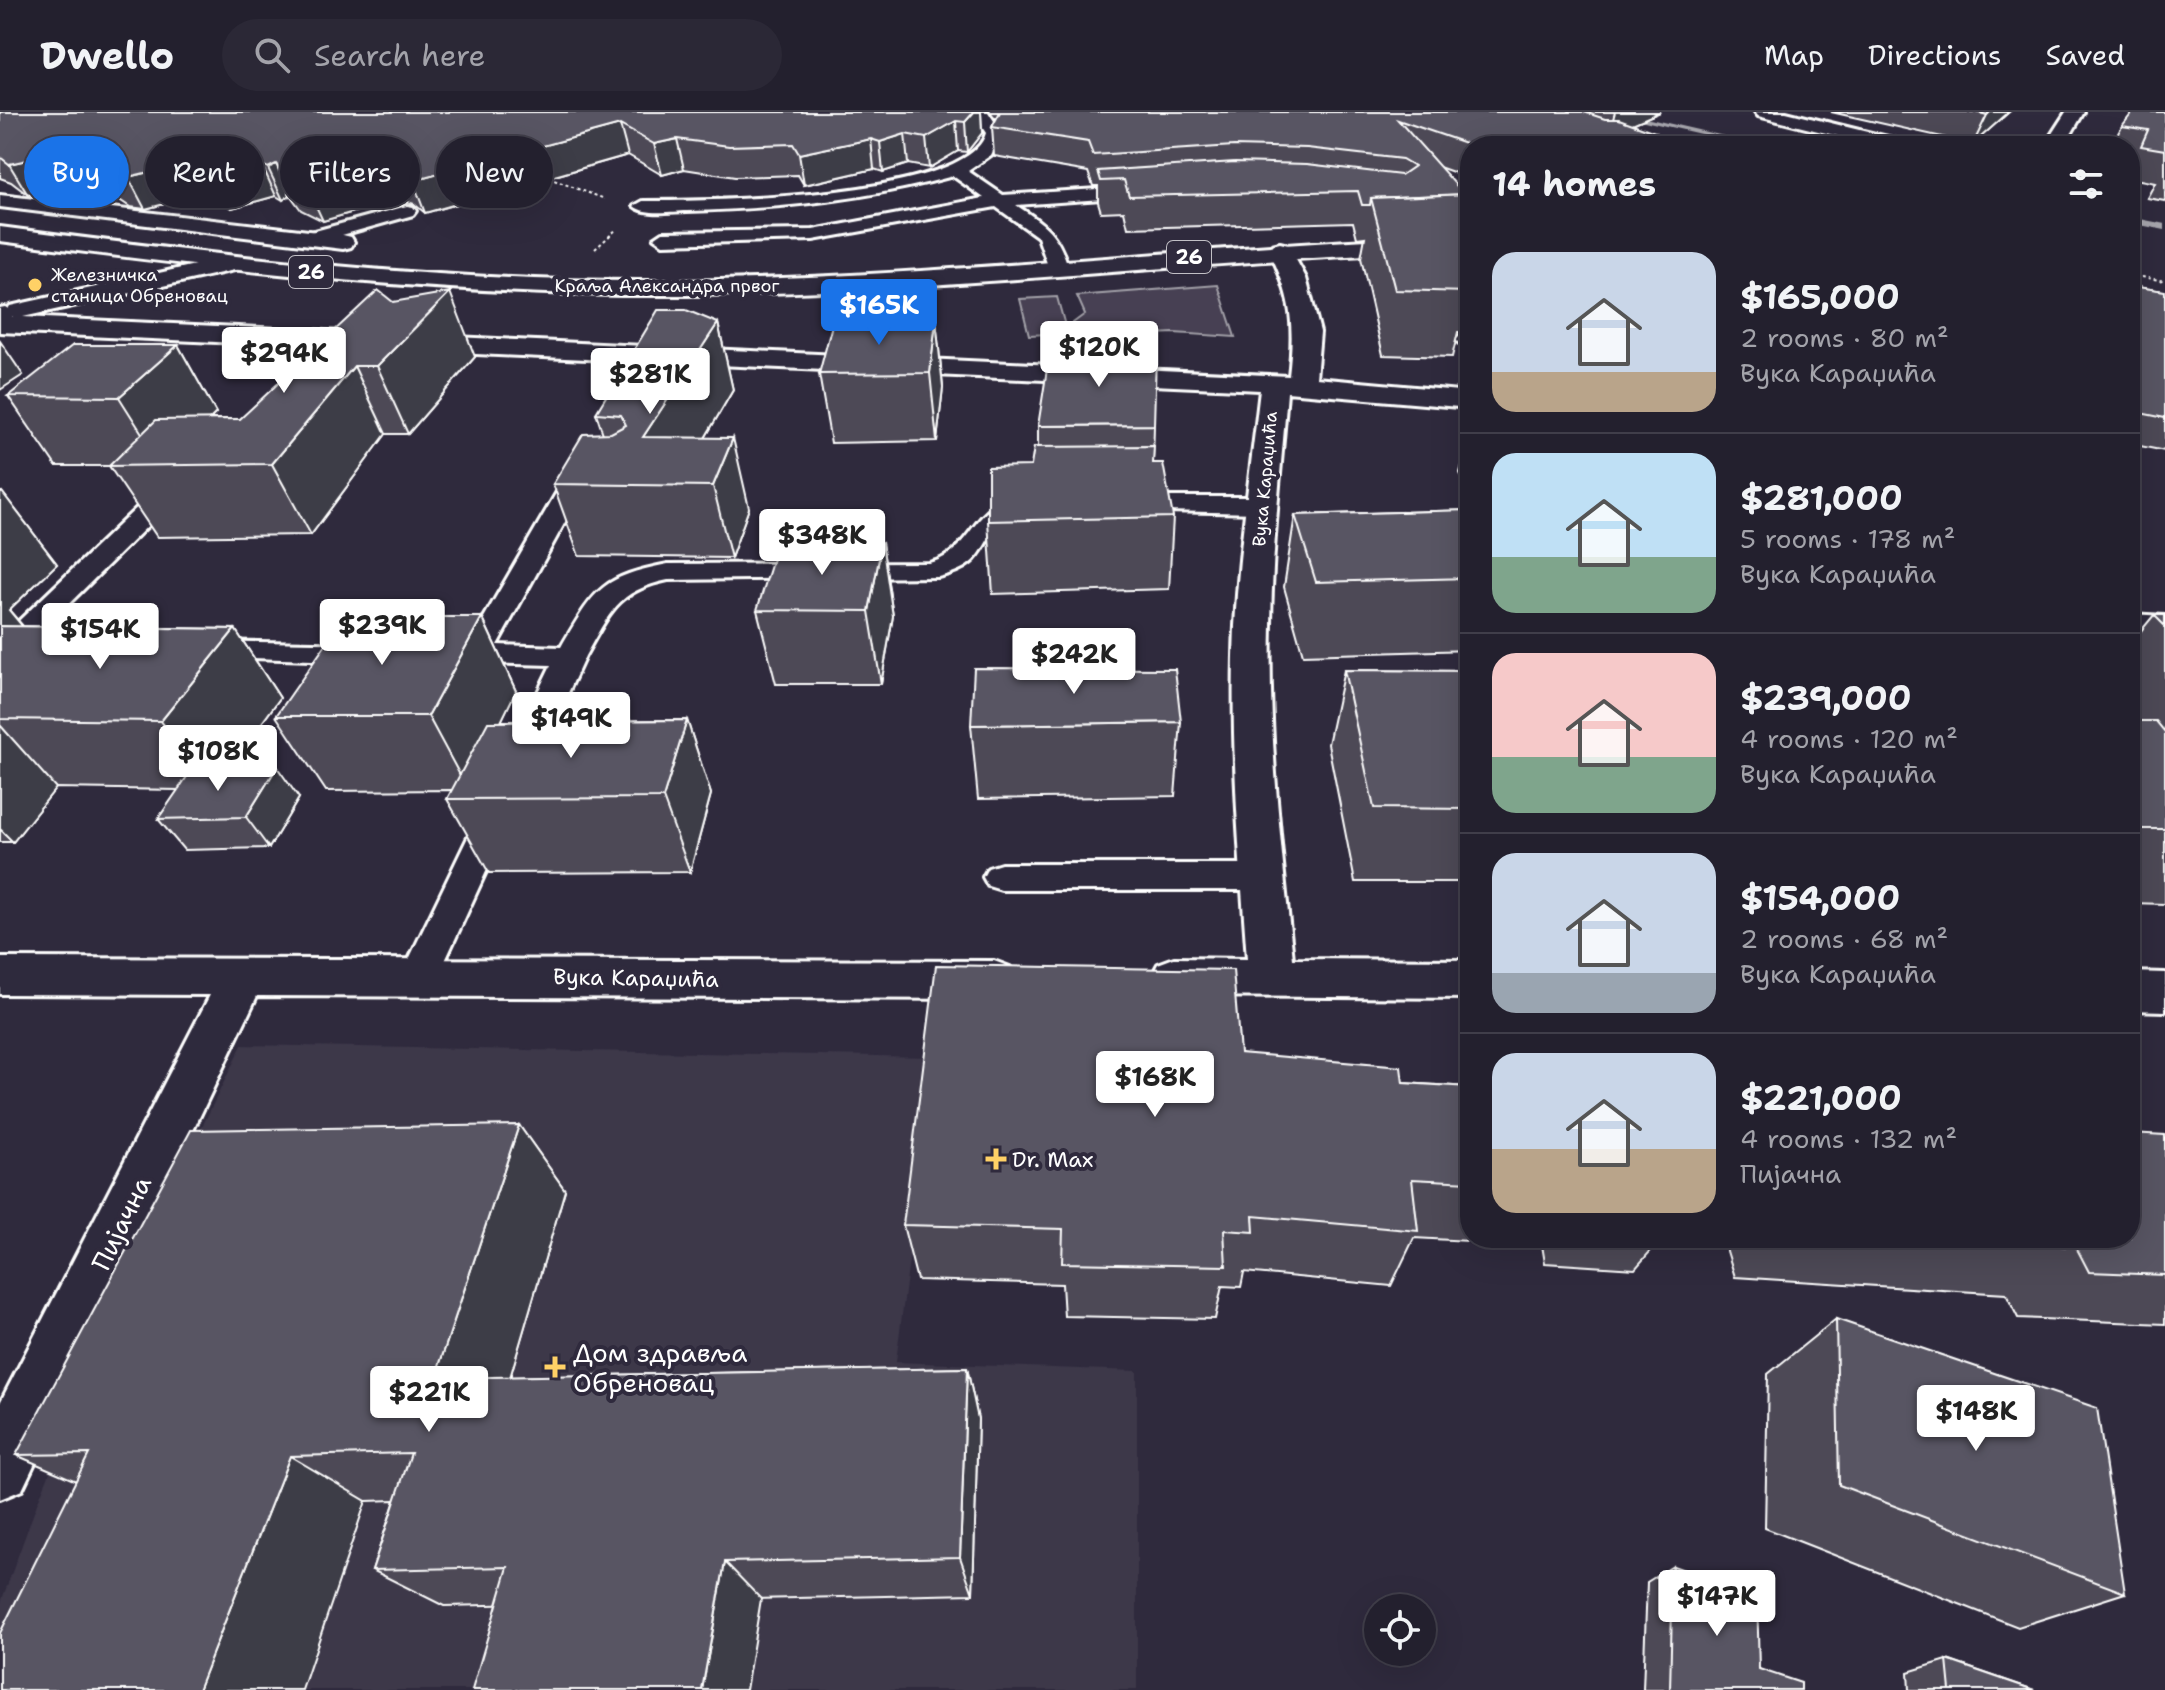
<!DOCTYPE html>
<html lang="en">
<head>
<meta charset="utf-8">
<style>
  :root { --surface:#23202e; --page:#2b2836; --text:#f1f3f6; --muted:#a3a3aa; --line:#403e4a; --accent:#1a73e8 }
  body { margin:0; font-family:"Shantell Sans",sans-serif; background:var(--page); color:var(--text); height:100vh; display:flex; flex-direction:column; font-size:30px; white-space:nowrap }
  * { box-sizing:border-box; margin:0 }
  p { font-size:26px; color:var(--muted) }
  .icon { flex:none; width:44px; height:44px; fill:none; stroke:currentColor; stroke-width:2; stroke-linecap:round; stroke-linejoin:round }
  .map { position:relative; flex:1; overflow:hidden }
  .sheet { position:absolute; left:1460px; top:24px; width:680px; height:1112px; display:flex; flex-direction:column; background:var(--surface); border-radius:32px; box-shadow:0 8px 32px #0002,0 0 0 2px var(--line) }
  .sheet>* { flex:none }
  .guide { position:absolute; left:24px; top:24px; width:760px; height:72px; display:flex; gap:16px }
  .fabs { position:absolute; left:1364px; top:1482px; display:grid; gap:16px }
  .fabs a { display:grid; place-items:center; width:72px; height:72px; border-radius:50%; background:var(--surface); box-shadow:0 8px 32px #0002,0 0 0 2px var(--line); font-size:40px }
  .price { position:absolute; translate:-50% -68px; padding:0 18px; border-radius:8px; background:#fff; color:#222; font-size:26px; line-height:52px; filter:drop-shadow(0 2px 4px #0008) }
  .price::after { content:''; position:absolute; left:50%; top:48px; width:24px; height:18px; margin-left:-12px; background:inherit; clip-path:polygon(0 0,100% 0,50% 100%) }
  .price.on { background:var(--accent); color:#fff }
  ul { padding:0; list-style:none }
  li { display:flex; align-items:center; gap:24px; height:200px; padding:0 32px }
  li+li { border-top:2px solid var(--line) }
  li span { display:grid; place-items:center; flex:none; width:224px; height:160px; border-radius:24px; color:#555 }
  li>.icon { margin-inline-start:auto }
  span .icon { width:96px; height:96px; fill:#fffc; stroke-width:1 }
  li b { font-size:34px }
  h2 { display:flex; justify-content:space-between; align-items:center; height:96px; padding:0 32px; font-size:34px }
  .pill { padding:0 28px; border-radius:36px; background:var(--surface); box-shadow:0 8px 32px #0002,0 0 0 2px var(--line); font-size:28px; line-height:72px }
  .pill.on { background:var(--accent); color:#fff }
  header { display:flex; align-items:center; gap:48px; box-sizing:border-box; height:112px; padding:0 40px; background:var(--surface); border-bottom:2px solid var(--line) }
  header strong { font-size:38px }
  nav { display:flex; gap:44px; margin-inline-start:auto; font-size:28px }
  .search { width:560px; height:72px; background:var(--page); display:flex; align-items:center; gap:20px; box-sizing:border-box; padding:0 28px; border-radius:44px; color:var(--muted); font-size:30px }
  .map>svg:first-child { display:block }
</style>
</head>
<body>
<header>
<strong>Dwello</strong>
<div class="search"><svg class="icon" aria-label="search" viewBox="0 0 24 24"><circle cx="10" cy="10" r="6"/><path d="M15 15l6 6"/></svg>Search here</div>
<nav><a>Map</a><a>Directions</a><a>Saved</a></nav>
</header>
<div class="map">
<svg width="2165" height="1578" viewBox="0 0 2165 1578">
  <rect width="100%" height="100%" fill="#2f2a3d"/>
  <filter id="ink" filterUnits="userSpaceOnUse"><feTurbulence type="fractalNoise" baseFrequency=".0125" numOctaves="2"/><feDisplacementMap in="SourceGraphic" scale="16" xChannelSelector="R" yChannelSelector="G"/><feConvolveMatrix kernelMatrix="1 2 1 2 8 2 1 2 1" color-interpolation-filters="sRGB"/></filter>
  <g filter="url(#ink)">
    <path fill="#3c3749" d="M242,933L935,945L896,1250L1137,1259V1578H0V1493L38,1389L146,1129Z"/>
    <g fill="#464152" stroke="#a2a0a8" stroke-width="2">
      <path d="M1218,173L1235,225L1174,221L1072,226L1069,214L1085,202L1077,184Z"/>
      <path d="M1057,185L1067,221L1029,223L1020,187Z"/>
    </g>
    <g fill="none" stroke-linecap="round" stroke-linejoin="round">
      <g fill="#a7a6ad" fill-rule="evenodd">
        <path d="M1605,0H1619L1768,34H1753Z"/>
        <path d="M2130,105L2165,112V118L2130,111Z"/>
      </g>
      <g stroke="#fff" stroke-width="6">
        <g id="service">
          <path d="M972,0H988L1002,21L991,43L968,59L1003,83L1145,74L1154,79L1145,84L1016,93C1047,114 1057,120 1069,157L1059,163L1049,157L1038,125L996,95L813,128L663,132L654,126L663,120L813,118L984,86L953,64C866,88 778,97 687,99C673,99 645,104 634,94L643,89C703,89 969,87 986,21Z"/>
          <path d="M407,94L413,95L416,99L413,103L310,132L301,126L304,122Z"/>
          <path d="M5,195L15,201L12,205L0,208V196Z"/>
          <path d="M1470,222V234L1460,232L1456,228L1460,224Z"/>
          <path d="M179,362L188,364L191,369L188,374L19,541L9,544L0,542V527L170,364Z"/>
          <path d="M603,374L612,377L616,382L612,387L576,390L497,533L561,535C595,478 600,465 668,452L929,451C978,441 973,372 1040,389L1044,394L1040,399C1030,402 1018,401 1009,406C975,427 993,452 938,465L668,468C617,478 609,502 585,544L433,875L420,879L407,875L401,864L551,553L478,551L468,548L463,542L558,378Z"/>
          <path d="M1122,385H1261L1270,388L1274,393L1270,398L1261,401L1113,398L1109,393L1113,388Z"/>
          <path d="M2130,502L2165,504V522L2130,520Z"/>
          <path d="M202,529L370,532L380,535L385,541L380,547L370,550L192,544L187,538L192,532Z"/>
          <path d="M1001,752H1263L1276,756L1281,765L1276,774L1263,778H1001L988,774L983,765L988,756Z"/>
        </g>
      </g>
      <g stroke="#fff" stroke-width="6">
        <g id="minor">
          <path d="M1755,0H1786L1908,30L1911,34H1878L1758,4Z"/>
          <path d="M2066,0H2084L2064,34H2044Z"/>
          <path d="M0,83L343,123L351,125L354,130L351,135L343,137L0,95Z"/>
          <path d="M1280,131L1288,133L1306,166L1320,220L1316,266L1470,280V296L1287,280C1281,357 1272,435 1271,512C1268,624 1281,736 1293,847L1470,848V886L1174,884L1158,878L1151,865L1158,852L1174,846L1247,847C1239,736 1230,625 1235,514C1239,435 1251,357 1260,278L0,220V204L13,205L7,199L10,194L231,145L239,147L243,152L239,157L23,205L1289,264C1295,212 1292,186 1269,138L1272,133Z"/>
          <path d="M0,846L994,849L1010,855L1017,868L1010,881L994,887L257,884L22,1378L0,1387V1291L210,883L0,882Z"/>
          <path d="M2130,860L2165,861V899L2130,898Z"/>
        </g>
      </g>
      <g stroke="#fff" stroke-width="6">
        <path id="primary" d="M0,115C213,143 424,169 639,169C889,169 1136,140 1385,127L1470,125V139C1208,146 948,180 686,183C455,185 229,159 0,129Z"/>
      </g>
      <g stroke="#fff" stroke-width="2" stroke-dasharray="3 3" stroke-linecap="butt">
        <path d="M1648,30L1671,34"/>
        <path d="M543,64L605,87"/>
        <path d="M595,137L617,117"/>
        <path d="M2130,163L2165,169"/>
      </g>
      <use href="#service" fill="#2f2a3d" fill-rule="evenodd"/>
      <use href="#minor" fill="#2f2a3d" fill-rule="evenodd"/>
      <use href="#primary" fill="#2f2a3d" fill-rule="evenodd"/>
    </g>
    <g fill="#4d4956" stroke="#fff" stroke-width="2">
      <path d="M0,0H981L982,21L967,40L958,39L929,56L908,52L883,60L874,57L804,73L798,63L735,65L684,57L662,63L628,43L425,101L414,92L398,87L323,109L301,98L290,83L283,88L276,84L232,96L207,81L145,97L130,95L90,68L28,83L11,70L0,66Z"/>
      <path d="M990,0H1660L1632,12L1651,34H1470V66L1439,55L1464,82H1470V220H1458L1452,245L1383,243L1361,146L1365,125L1357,126L1353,110L1128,116L1124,99L1101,100L1098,90V74H1093L1088,60L994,44L992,15L996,7Z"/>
      <path d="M1831,0H2009L1973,32Z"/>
      <path d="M2165,0V89L2147,86L2155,71L2130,66V34H2111L2122,14Z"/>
      <path d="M2130,174L2165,179V339L2130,332Z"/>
      <path d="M393,190L475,245L408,322H386L311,423L157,425L109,354H56L8,284L178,233L216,301L210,307H240Z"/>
      <path d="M936,208L943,275L937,329L831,331L819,262Z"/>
      <path d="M718,211L733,278L705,326L749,396L731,446L579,444L553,372L603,322L596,301Z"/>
      <path d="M1154,313L1153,351L1173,405L1169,477L993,482L988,409L1031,354L1038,335V314Z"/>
      <path d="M1470,322V386L1460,361Z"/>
      <path d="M0,380H2L57,452L9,498L23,514L235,517L280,586L229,656L299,686L269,736L184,738L158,707L179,678L56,676L13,730H0Z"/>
      <path d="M1470,398V538L1303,543L1284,475L1295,403Z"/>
      <path d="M882,431L893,504L881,572H776L757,498Z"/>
      <path d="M2154,503H2165V792L2130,791V532Z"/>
      <path d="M482,505L516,579L501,609L687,608L711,682L690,760L489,761L447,687L452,678L326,679L276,604Z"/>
      <path d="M1344,558L1470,559V770H1355L1328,632Z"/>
      <path d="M1181,610L1175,684L978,687L971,613Z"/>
      <path d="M1240,941L1403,971L1470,975V1126H1662L1635,1157L1545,1151L1542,1133L1414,1126L1391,1174L1244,1160L1241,1175L1222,1174L1215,1207L1064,1204L1062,1172L917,1168L903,1113Z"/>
      <path d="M519,1013L565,1078L510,1265L967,1256L978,1307L973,1482L444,1494L372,1458L395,1388L366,1389L76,1369L16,1343Z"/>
      <path d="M2165,1023V1212L2018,1206L2006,1182L1735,1165L1723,1126H2130Z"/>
      <path d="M1836,1207L2125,1481L2018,1515L1765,1416L1768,1262Z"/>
      <path d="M1673,1454L1759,1557L1801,1578H1643L1647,1470Z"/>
      <path d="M1947,1548L2034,1578H1909L1908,1560Z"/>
    </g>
    <g fill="#3e3c46" stroke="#fff" stroke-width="2">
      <path d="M974,0H981L982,21L967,40L965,10Z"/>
      <path d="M1615,0H1660L1609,22Z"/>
      <path d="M1990,0H2009L1973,32L1987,3Z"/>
      <path d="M956,9L958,39L929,56L926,26Z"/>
      <path d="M620,13L628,43L425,101L413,69Z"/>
      <path d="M1655,20L1651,34H1612Z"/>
      <path d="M905,22L908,52L883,60L880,30Z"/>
      <path d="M677,27L684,57L662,63L654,32Z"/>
      <path d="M871,27L874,57L804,73L799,42Z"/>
      <path d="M73,38L90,68L28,83L9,52Z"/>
      <path d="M191,50L207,81L145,97L128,65Z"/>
      <path d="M276,52L290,83L283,88L268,56Z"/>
      <path d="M262,53L276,84L232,96L216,65Z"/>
      <path d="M385,56L398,87L323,109L308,77Z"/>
      <path d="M450,180L475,245L408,322L377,254Z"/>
      <path d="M936,208L943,275L937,329L930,261Z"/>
      <path d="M718,211L733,278L677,374L643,325Z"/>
      <path d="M0,229L23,263L0,278Z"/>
      <path d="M178,233L216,301L164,353H162L119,285Z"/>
      <path d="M354,254L386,322L311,423L272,352Z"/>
      <path d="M733,326L749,396L731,446L713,374Z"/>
      <path d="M2,380L57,452L9,498L62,562L0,530V382Z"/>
      <path d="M882,431L893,504L881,572L869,499Z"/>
      <path d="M482,505L516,579L468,678L428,604Z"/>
      <path d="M235,517L280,586L213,678L161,609Z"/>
      <path d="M687,608L711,682L690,760L663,686Z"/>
      <path d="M0,613L56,676L13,730L0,717Z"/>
      <path d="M277,655L299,686L269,736L246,705Z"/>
      <path d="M519,1013L565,1078L495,1317L435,1266Z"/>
      <path d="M967,1256L978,1307L973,1482L960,1445Z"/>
      <path d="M290,1344L366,1389L302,1578H198Z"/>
      <path d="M725,1450L761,1487L746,1578H702Z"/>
    </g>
    <g fill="#595564" stroke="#fff" stroke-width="2">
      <path d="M0,0H974L965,10L956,9L926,26L905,22L880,30L871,27L799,42L793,32L729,34L677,27L654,32L620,13L413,69L401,61L385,56L308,77L287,66L276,52L268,56L262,53L216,65L191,50L128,65L112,64L73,38L9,52L0,45Z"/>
      <path d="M1000,0H1584L1605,7H1619L1655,20L1612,34H1474L1398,8L1464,82L1371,86L1370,93H1362L1358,79L1129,84L1124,68L1101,69L1098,59L1235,50L1307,52L1401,63L1414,54L1402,47L1307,36L1234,34L1093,43L1088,30L992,15Z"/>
      <path d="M1975,0H1990L1987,3Z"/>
      <path d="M2133,0H2165V38L2141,34L2148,18L2122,14Z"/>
      <path d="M1470,82V156H1460L1468,180L1395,178L1371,86Z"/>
      <path d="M2130,174L2165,179V306L2130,299Z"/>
      <path d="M378,178L393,190L450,180L377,254H354L272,352L109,354L156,308L240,307Z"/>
      <path d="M658,198H686L718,211L643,325L733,326L713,374L553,372L583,322L611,321L626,313L621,303L596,301Z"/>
      <path d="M936,208L930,261L819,262L833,209Z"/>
      <path d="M73,233H178L119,285L8,284Z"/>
      <path d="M1050,238L1156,241L1154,313L1038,314Z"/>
      <path d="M1154,334L1153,351H1163L1173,405L988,409V355L1031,354L1034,335Z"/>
      <path d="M1470,398V466L1316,470L1295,403Z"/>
      <path d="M778,431H882L869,499L757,498Z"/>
      <path d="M2154,503H2165V514Z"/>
      <path d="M345,505H482L428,604H276Z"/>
      <path d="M0,514L235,517L161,609L0,607Z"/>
      <path d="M974,556L1175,557L1181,610L971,613Z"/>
      <path d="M1344,558L1470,559V697L1374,696Z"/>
      <path d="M687,608L663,686L447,687L488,610Z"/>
      <path d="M2130,609H2156L2165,620V717H2130Z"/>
      <path d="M277,655L246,705L158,707L193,656Z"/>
      <path d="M936,853L1233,858L1240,941L1401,955L1403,971L1470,975V1070L1412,1067L1418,1119L1253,1104L1254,1120L1224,1118L1226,1154L1062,1151L1063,1117L903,1113Z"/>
      <path d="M519,1013L435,1266L967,1256L960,1445L725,1450L702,1578H472L508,1455L372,1458L411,1341L290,1344L198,1578H0V1521L89,1342L16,1343L191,1018Z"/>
      <path d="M2130,1021L2165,1023V1163L2089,1160L2076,1135L1929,1126H2130Z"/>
      <path d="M1836,1207L2097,1296L2125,1481L1839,1373Z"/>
      <path d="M1673,1454L1757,1483L1759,1557L1801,1571V1578H1670Z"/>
      <path d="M1947,1548L2034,1578H1950Z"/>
    </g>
  </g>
  <g fill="#ffd166" stroke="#2f2a3d" stroke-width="3">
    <circle cx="35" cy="173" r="8"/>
    <path d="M992 1035h8v8h8v8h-8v8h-8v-8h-8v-8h8z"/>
    <path d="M551 1243h8v8h8v8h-8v8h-8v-8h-8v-8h8z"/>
  </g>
  <g text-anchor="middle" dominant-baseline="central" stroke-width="8" stroke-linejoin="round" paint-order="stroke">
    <g font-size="18" fill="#fff" stroke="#2f2a3d" text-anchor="start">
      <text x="51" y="163">Железничка<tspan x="51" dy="21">станица Обреновац</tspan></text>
    </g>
    <g font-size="18" fill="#fff" stroke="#2f2a3d">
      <text x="667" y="174">Краља Александра првог</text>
      <text transform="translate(1265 367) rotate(-85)">Вука Караџића</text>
    </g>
    <g fill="#2f2a3d" stroke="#c1bfc5" stroke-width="2">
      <rect x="1167" y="129" width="44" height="32" rx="6"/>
      <rect x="289" y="144" width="44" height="32" rx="6"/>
    </g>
    <g font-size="20" font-weight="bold" fill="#fff">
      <text x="1189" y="145">26</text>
      <text x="311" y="160">26</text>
    </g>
    <g font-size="22" fill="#fff" stroke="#2f2a3d">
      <text transform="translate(636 866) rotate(1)">Вука Караџића</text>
    </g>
    <g font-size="22" fill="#fff" stroke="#2f2a3d" text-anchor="start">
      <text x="1012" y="1047">Dr. Max</text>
    </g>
    <g font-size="26" fill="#fff" stroke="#2f2a3d">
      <text transform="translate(121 1111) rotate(-64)">Пијачна</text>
    </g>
    <g font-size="26" fill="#fff" stroke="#2f2a3d" text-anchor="start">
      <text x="573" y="1240">Дом здравља<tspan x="573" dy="30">Обреновац</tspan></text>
    </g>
  </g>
</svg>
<div class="fabs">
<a><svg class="icon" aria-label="locate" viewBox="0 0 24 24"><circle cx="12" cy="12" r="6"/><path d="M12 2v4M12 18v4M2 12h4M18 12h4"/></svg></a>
</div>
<b class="price on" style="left:879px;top:235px">$165K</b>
<b class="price" style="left:1099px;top:277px">$120K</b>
<b class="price" style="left:284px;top:283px">$294K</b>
<b class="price" style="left:650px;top:304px">$281K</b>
<b class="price" style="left:822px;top:465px">$348K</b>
<b class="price" style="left:382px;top:555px">$239K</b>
<b class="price" style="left:100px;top:559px">$154K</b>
<b class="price" style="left:1074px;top:584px">$242K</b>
<b class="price" style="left:571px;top:648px">$149K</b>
<b class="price" style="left:218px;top:681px">$108K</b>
<b class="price" style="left:1155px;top:1007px">$168K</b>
<b class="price" style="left:429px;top:1322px">$221K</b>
<b class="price" style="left:1976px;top:1341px">$148K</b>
<b class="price" style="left:1717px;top:1526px">$147K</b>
<div class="guide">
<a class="pill on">Buy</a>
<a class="pill">Rent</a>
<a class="pill">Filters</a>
<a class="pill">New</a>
</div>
<section class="sheet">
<h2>14 homes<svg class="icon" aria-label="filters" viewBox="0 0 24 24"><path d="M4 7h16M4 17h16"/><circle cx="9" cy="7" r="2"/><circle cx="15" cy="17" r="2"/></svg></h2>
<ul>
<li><span style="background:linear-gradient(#c9d6e8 75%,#b9a48a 0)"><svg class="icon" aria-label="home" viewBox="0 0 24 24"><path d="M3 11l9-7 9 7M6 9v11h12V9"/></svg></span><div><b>$165,000</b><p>2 rooms · 80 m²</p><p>Вука Караџића</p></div></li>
<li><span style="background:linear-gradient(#bfe0f5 65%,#7fa58c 0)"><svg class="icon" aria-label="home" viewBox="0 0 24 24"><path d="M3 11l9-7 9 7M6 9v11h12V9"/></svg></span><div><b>$281,000</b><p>5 rooms · 178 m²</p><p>Вука Караџића</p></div></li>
<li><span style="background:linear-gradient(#f6c9c9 65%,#7fa58c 0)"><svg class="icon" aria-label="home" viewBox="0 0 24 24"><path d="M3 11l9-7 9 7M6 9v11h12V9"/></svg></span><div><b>$239,000</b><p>4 rooms · 120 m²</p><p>Вука Караџића</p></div></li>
<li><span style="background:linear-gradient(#c9d6e8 75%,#9aa5b1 0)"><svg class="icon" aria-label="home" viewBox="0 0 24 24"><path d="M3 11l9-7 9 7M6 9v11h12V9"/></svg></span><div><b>$154,000</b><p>2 rooms · 68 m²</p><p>Вука Караџића</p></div></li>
<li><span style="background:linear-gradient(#c9d6e8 60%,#b9a48a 0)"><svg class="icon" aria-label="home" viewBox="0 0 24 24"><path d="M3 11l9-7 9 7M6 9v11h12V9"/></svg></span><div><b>$221,000</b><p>4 rooms · 132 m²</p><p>Пијачна</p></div></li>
</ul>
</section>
</div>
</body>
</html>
